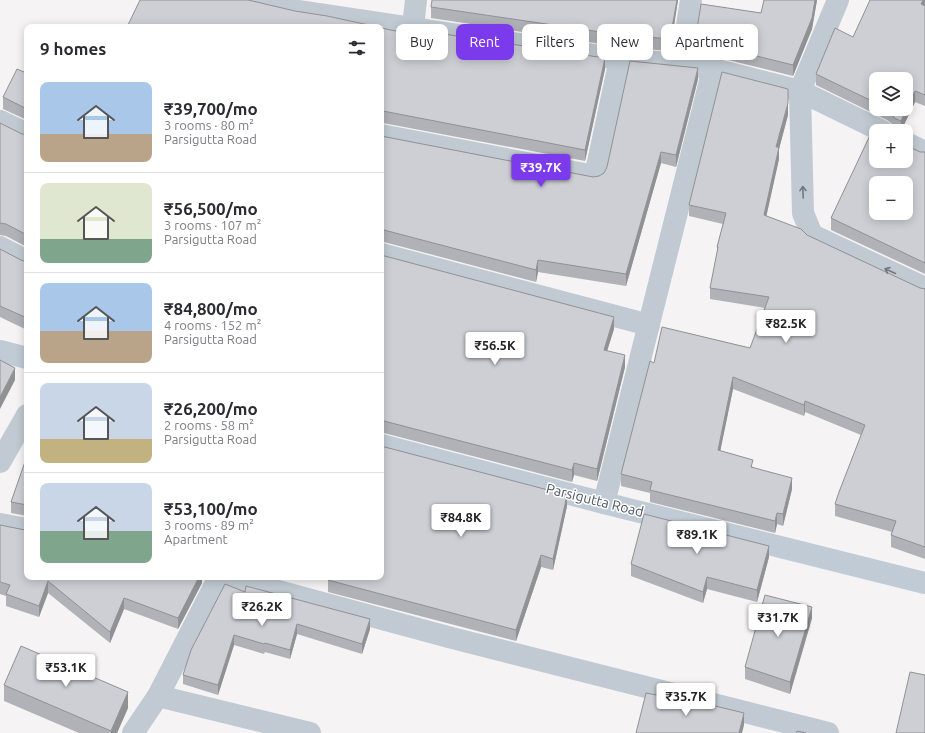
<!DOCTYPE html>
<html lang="en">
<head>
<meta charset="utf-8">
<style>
  :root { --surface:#fff; --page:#f7f7f7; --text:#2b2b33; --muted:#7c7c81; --line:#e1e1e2; --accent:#7c3aed }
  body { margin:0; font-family:Ubuntu,sans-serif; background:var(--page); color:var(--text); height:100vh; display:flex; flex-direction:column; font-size:15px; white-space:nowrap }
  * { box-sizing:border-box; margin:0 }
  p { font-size:13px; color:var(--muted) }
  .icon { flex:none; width:22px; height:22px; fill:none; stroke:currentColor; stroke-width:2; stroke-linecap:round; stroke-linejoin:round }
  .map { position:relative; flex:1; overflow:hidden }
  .panel { position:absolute; left:24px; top:24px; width:360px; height:556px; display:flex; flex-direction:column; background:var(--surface); border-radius:8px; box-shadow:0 2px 10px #0003 }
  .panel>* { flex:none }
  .guide { position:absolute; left:396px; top:24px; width:380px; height:36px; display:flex; gap:8px }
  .buttons { position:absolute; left:869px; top:72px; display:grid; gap:8px }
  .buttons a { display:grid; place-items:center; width:44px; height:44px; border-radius:8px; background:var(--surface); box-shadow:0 2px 10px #0003; font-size:20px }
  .price { position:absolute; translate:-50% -34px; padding:0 9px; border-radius:4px; background:#fff; color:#222; font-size:13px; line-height:26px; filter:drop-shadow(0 1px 2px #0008) }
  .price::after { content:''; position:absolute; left:50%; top:24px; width:12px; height:9px; margin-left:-6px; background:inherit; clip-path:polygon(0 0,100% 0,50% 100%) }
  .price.current { background:var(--accent); color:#fff }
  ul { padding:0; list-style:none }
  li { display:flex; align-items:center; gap:12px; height:100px; padding:0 16px }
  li+li { border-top:1px solid var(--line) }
  li span { display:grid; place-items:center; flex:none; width:112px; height:80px; border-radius:8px; color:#555 }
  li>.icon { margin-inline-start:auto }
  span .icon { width:48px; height:48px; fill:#fffc; stroke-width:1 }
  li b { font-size:17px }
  h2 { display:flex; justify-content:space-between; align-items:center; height:48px; padding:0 16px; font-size:17px }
  .pill { padding:0 14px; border-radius:8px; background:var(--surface); box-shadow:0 2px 10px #0003; font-size:14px; line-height:36px }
  .pill.current { background:var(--accent); color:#fff }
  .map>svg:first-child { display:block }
</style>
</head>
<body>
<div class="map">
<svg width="925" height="733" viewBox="0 0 925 733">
  <rect width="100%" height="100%" fill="#f5f3f3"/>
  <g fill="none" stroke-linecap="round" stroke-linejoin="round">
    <g stroke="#c1cad2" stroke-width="22">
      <path d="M252,0L298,11L620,59L681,64L713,69L800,91L882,131"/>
      <path d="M838,0L800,91L803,213L812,235L925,288"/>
      <path d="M413,27L416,0"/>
      <path d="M681,64L691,0"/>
      <path d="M0,121L27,134"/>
      <path d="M381,135L595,176L620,59"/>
      <path d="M906,143L925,152"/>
      <path d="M0,247L27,261"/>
      <path d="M381,254L649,325"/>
      <path d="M0,462L27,415"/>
      <path d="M604,503L713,69"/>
      <path d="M0,524L27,529"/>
      <path d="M227,577L452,638L828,733"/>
      <path d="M158,696L310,733"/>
      <path d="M133,733L158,696L219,577"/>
    </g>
    <g stroke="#c1cbd6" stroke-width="22">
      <path d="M0,351L27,358"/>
      <path d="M381,445L604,503L925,583"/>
    </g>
  </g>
  <g fill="#b0b2b7" fill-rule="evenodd">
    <path d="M678,0L670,51L621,47L431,18V7Z"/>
    <path d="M764,0H817L812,29L793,76L716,57L695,54V42L761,13Z"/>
    <path d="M925,0V106L915,102L901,131H898L894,129L892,124L887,120L816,85V74L853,37ZM876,79L906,109H876Z"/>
    <path d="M381,28L430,38L605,69L585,161L383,123H381Z"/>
    <path d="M27,64V120L3,109V97L24,72Z"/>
    <path d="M698,79L676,167L661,163L626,286L538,272L536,282L384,242H381V136L593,177L599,176L604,173Z"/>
    <path d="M788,115L779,149V159L766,216L920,288L925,289V559L891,547V535L892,532L835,516V504L861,435L805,412L804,416L733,389L720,451L753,467L792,489L783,526L777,524L775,533L650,502V493L621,486V474L654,363L750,348L765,308L710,299V288L717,253V247L723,224L689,216V205Z"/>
    <path d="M0,123L22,134H27V247L6,236L0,235Z"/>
    <path d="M876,131L920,152H925V274L831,230V218Z"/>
    <path d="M0,249L21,260L27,262V330L0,317Z"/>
    <path d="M381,255L614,329L607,350L625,367L597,481L574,475L572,482L384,433H381Z"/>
    <path d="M27,456V516L11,513V502Z"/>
    <path d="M567,506L553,570L541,567L516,641L328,592V580Z"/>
    <path d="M0,525L202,577V583L178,629L124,609L110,643L48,593L39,617L6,606V596L0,594Z"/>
    <path d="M769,557L757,602L707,589L703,603L631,576V564Z"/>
    <path d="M245,592L370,629L362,654L297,634L290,659L265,652L264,654L234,645L218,695L183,684V675Z"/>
    <path d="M812,618L790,694L745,679V667Z"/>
    <path d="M4,685L128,708L117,733H79L4,701Z"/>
  </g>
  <g fill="#909195">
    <path d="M677,0H678L670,51V39Z"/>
    <path d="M815,0H817L812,29L793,76V65Z"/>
    <path d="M923,0H925V8L921,4Z"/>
    <path d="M605,58V69L585,161V150Z"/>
    <path d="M698,68V79L676,167V155Z"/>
    <path d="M915,91V102L901,131V121Z"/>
    <path d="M788,103V115L779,149V159L764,227V215L776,147Z"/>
    <path d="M661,152V163L626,286V274Z"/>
    <path d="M538,260V272L536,282V270Z"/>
    <path d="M614,317V329L604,361V350Z"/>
    <path d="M625,355V367L597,481V469Z"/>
    <path d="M15,368V380L0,409V397Z"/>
    <path d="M733,377V389L718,462V450Z"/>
    <path d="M805,401V412L804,416V405Z"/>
    <path d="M574,463V475L572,482V470Z"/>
    <path d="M792,478V489L783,526V514Z"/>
    <path d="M567,495V506L553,570V559Z"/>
    <path d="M777,513V524L775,533V521Z"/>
    <path d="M769,546V557L757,602V590Z"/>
    <path d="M541,555V567L516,641V630Z"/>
    <path d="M199,577H202V583L178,629V618Z"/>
    <path d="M707,577V589L703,603V592Z"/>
    <path d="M48,581V593L39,617V606Z"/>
    <path d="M124,598V609L110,643V632Z"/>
    <path d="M812,607V618L790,694V682Z"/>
    <path d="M370,619V629L362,654V644Z"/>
    <path d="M297,624V634L290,659V650Z"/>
    <path d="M234,635V645L218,695V685Z"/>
    <path d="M128,692V708L117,733H111V731Z"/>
    <path d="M744,713V725L742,733H739Z"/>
  </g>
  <g fill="#cdcfd5" stroke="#909195" fill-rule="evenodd">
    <path d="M140,0H248L295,11L327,16L378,27H127Z"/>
    <path d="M432,0H677L670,39L621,35L431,7Z"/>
    <path d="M764,0H815L812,18L793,65L716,46L695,42L701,4L761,13Z"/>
    <path d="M870,0H923L921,4L925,6V95L915,91L901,121L894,118L892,113L888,109H906V79H876V103L816,74L835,28L853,37Z"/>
    <path d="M381,28L430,38V32L605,58L585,150L383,111H381Z"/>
    <path d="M630,61L698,68L676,155L661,152L626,274L538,260L536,270L384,230H381V136L593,177L599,176L604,173L607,167Z"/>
    <path d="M27,64V109L3,97L17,69L24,72Z"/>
    <path d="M722,72L788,89V103L776,147H779L764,215L801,229L807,235L920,288L925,289V547L891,535L896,521L835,504L839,492L865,425L805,401L804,405L733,377L718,450L753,460L751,467L792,478L783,514L777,513L775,521L650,490L652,482L621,474L650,361L654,363L662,327L750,348L769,297L710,288L718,247H717L726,213L689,205Z"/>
    <path d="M0,123L22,134H27V235L6,224L0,223Z"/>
    <path d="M873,129L883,131H876V161H906V145L920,152H925V263L831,218ZM876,183H906V213H876Z"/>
    <path d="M0,249L21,260L27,262V318L0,306Z"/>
    <path d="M381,255L614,317L604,350L625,355L597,469L574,463L572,470L384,421H381Z"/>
    <path d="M0,360L15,368L0,397Z"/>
    <path d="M381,446L567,495L553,559L541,555L516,630L328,580L329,577H381Z"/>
    <path d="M27,456V505L11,502Z"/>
    <path d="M644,514L769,546L757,590L707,577L703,592L631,564Z"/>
    <path d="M0,525L25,530L27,529V577H199L178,618L124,598L110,632L48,581L39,606L6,594L10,585L0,582Z"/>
    <path d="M225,584L245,592L246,586L370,619L362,644L297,624L290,650L265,643L264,644L234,635L218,685L183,675L191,650Z"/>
    <path d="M765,595L812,607L790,682L745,667Z"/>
    <path d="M21,646L128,692L111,731L4,685Z"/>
    <path d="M910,672L925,675V733H896Z"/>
    <path d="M646,693L662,696V693L744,713L739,733H636Z"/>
    <path d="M797,731L806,733H796Z"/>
  </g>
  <defs><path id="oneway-shaft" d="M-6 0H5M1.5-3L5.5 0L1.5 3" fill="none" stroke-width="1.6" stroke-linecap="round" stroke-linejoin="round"/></defs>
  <g stroke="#6e7983">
    <use href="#oneway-shaft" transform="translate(803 192) rotate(-92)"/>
    <use href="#oneway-shaft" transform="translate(890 271) rotate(-155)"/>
  </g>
  <g text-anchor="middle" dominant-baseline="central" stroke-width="3" stroke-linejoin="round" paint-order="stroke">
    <g font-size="14" fill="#4a5661" stroke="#fff">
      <text transform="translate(595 500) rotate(14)">Parsigutta Road</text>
    </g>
  </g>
</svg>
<div class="buttons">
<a><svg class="icon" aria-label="layers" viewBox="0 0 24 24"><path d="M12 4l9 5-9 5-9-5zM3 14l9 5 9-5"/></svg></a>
<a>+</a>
<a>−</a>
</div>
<b class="price current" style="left:541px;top:188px">₹39.7K</b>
<b class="price" style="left:786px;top:344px">₹82.5K</b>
<b class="price" style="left:495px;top:366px">₹56.5K</b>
<b class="price" style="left:461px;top:538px">₹84.8K</b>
<b class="price" style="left:697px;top:555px">₹89.1K</b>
<b class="price" style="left:262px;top:627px">₹26.2K</b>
<b class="price" style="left:778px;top:638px">₹31.7K</b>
<b class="price" style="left:66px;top:688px">₹53.1K</b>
<b class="price" style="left:686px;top:717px">₹35.7K</b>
<div class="guide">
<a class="pill">Buy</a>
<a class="pill current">Rent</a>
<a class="pill">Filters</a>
<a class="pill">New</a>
<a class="pill">Apartment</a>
</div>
<section class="panel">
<h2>9 homes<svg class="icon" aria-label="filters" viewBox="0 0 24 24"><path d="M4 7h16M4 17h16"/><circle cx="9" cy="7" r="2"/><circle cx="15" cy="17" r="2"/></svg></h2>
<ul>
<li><span style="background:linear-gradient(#a9c7e8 65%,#b9a48a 0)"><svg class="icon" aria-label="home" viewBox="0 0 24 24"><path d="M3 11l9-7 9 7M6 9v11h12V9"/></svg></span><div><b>₹39,700/mo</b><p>3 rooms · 80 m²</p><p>Parsigutta Road</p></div></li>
<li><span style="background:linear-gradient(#dfe7d0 70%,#7fa58c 0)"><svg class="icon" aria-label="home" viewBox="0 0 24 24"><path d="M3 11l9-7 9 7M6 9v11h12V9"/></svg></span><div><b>₹56,500/mo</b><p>3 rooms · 107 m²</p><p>Parsigutta Road</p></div></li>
<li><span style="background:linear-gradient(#a9c7e8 60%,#b9a48a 0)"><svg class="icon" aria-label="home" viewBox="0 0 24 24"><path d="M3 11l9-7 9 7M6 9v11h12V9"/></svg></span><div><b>₹84,800/mo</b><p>4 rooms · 152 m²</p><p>Parsigutta Road</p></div></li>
<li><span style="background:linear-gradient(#c9d6e8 70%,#c2b280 0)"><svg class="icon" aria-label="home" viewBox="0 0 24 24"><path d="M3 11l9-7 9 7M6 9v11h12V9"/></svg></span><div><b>₹26,200/mo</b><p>2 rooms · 58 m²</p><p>Parsigutta Road</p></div></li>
<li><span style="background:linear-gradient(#c9d6e8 60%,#7fa58c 0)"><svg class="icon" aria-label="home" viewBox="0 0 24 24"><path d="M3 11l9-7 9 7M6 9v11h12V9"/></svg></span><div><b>₹53,100/mo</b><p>3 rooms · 89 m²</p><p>Apartment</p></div></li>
</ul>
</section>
</div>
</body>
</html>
